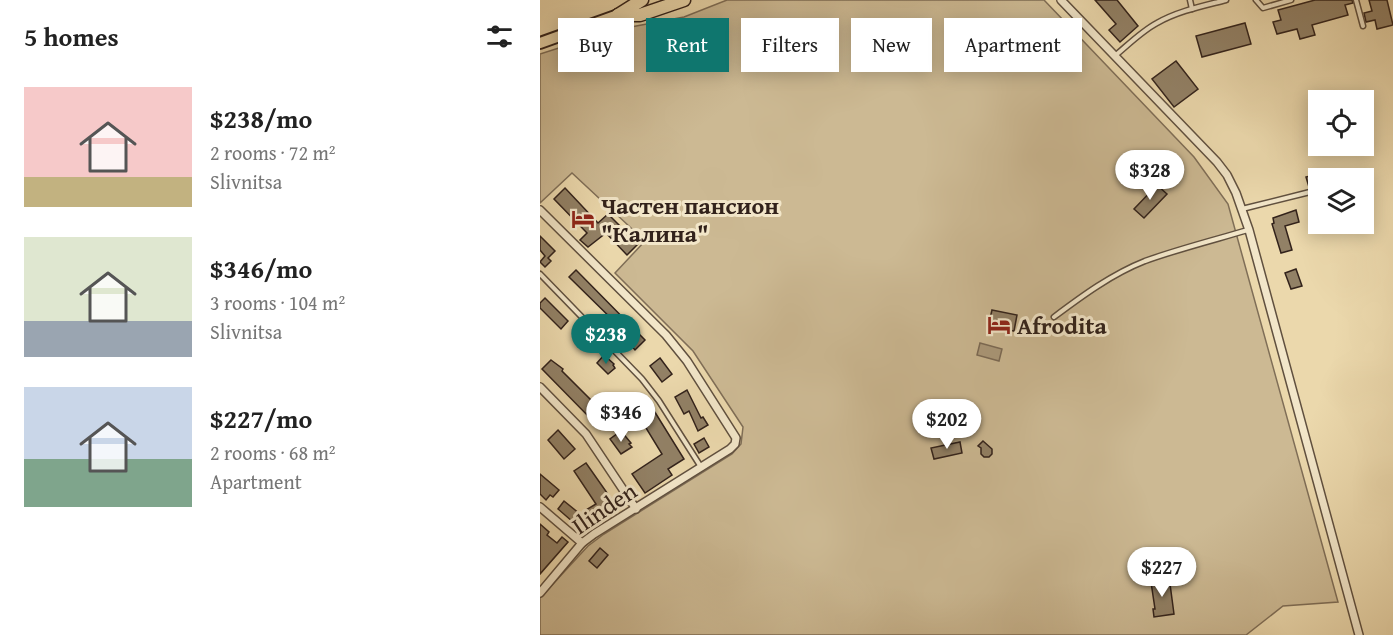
<!DOCTYPE html>
<html lang="en">
<head>
<meta charset="utf-8">
<style>
  :root { --surface:#fff; --page:#f6f6f6; --text:#222; --muted:#767676; --accent:#0f766e }
  body { margin:0; font-family:"Gentium Book Plus",serif; background:var(--page); color:var(--text); height:100vh; display:flex; flex-direction:column; font-size:22px; white-space:nowrap }
  * { box-sizing:border-box; margin:0 }
  p { font-size:20px; color:var(--muted) }
  .icon { flex:none; width:33px; height:33px; fill:none; stroke:currentColor; stroke-width:2; stroke-linecap:round; stroke-linejoin:round }
  .map { position:relative; flex:1; overflow:hidden }
  .sheet { display:flex; flex-direction:column; background:var(--surface); width:540px }
  .sheet>* { flex:none }
  .banner { position:absolute; left:18px; top:18px; width:570px; height:54px; display:flex; gap:12px }
  .tools { position:absolute; left:768px; top:90px; display:grid; gap:12px }
  .tools a { display:grid; place-items:center; width:66px; height:66px; border-radius:0px; background:var(--surface); box-shadow:0 3px 15px #0003; font-size:30px }
  .price { position:absolute; translate:-50% -51px; padding:0 14px; border-radius:21px; background:#fff; color:#222; font-size:20px; line-height:39px; filter:drop-shadow(0 2px 3px #0008) }
  .price::after { content:''; position:absolute; left:50%; top:36px; width:18px; height:14px; margin-left:-9px; background:inherit; clip-path:polygon(0 0,100% 0,50% 100%) }
  .price.selected { background:var(--accent); color:#fff }
  ul { padding:0; list-style:none }
  li { display:flex; align-items:center; gap:18px; height:150px; padding:0 24px }
  li span { display:grid; place-items:center; flex:none; width:168px; height:120px; border-radius:0px; color:#555 }
  li>.icon { margin-inline-start:auto }
  span .icon { width:72px; height:72px; fill:#fffc; stroke-width:1 }
  li b { font-size:26px }
  h2 { display:flex; justify-content:space-between; align-items:center; height:72px; padding:0 24px; font-size:26px }
  .pill { padding:0 21px; border-radius:0px; background:var(--surface); box-shadow:0 3px 15px #0003; font-size:21px; line-height:54px }
  .pill.selected { background:var(--accent); color:#fff }
  main { display:flex; flex:1; min-height:0 }
  .map>svg:first-child { display:block }
</style>
</head>
<body>
<main>
<section class="sheet">
<h2>5 homes<svg class="icon" aria-label="filters" viewBox="0 0 24 24"><path d="M4 7h16M4 17h16"/><circle cx="9" cy="7" r="2"/><circle cx="15" cy="17" r="2"/></svg></h2>
<ul>
<li><span style="background:linear-gradient(#f6c9c9 75%,#c2b280 0)"><svg class="icon" aria-label="home" viewBox="0 0 24 24"><path d="M3 11l9-7 9 7M6 9v11h12V9"/></svg></span><div><b>$238/mo</b><p>2 rooms · 72 m²</p><p>Slivnitsa</p></div></li>
<li><span style="background:linear-gradient(#dfe7d0 70%,#9aa5b1 0)"><svg class="icon" aria-label="home" viewBox="0 0 24 24"><path d="M3 11l9-7 9 7M6 9v11h12V9"/></svg></span><div><b>$346/mo</b><p>3 rooms · 104 m²</p><p>Slivnitsa</p></div></li>
<li><span style="background:linear-gradient(#c9d6e8 60%,#7fa58c 0)"><svg class="icon" aria-label="home" viewBox="0 0 24 24"><path d="M3 11l9-7 9 7M6 9v11h12V9"/></svg></span><div><b>$227/mo</b><p>2 rooms · 68 m²</p><p>Apartment</p></div></li>
</ul>
</section>
<div class="map">
<svg width="853" height="635" viewBox="0 0 853 635">
  <rect width="100%" height="100%" fill="#ebd8ac"/>
  <filter id="stains"><feTurbulence type="fractalNoise" baseFrequency=".00333" numOctaves="4"/><feColorMatrix values="0 0 0 0 .2 0 0 0 0 .09 0 0 0 0 .02 0 0 0 .5 -.17"/></filter>
  <radialGradient id="worn" r=".72"><stop offset=".6" stop-color="#630" stop-opacity="0"/><stop offset="1" stop-color="#630" stop-opacity=".3"/></radialGradient>
  <path fill="#ccb993" stroke="#7f6e57" stroke-width="1.5" d="M187,0H504L654,157L688,204L798,602L743,606L706,635H0V598L48,546L64,534L192,454L201,444L203,427L153,351L75,273L105,241L32,173L0,203V54L75,30L144,17Z"/>
  <path fill="#ac9a7b" stroke="#7b6a55" stroke-width="1.5" d="M440,343L462,349L459,361L437,355Z"/>
  <g fill="#928166" stroke="#32221b" stroke-width="1.5">
    <path d="M555,0H577L598,26L580,42L569,30L576,24Z"/>
    <path d="M775,0H812L813,3L805,5L808,15L772,25L775,35L760,39L757,29L737,34L733,22L741,20L738,10Z"/>
    <path d="M829,0H847L853,25L837,29L835,20L826,22L824,13L832,11Z"/>
    <path d="M705,23L711,44L662,57L656,36Z"/>
    <path d="M636,61L658,89L634,107L612,79Z"/>
    <path d="M794,170L796,178H778V185L769,187L766,177Z"/>
    <path d="M617,185L627,194L604,218L594,209Z"/>
    <path d="M25,188L58,223L68,214L98,244L87,255L66,233L48,247L40,240L47,233L14,199Z"/>
    <path d="M756,210L759,222L745,226L752,250L741,253L732,224L734,223L733,218Z"/>
    <path d="M0,236L15,251L8,258L11,261L5,267L0,262L5,256L0,250Z"/>
    <path d="M756,269L762,286L751,289L745,273Z"/>
    <path d="M36,270L105,340L95,350L82,335L85,332L29,277Z"/>
    <path d="M5,298L28,321L21,329L0,308V303Z"/>
    <path d="M452,310L477,315L474,331L469,330L468,332L448,327Z"/>
    <path d="M64,355L74,364L73,365L75,368L68,374L57,363Z"/>
    <path d="M120,358L132,374L122,382L110,366Z"/>
    <path d="M11,360L23,369L22,371L64,413L54,422L2,369Z"/>
    <path d="M147,390L161,418L163,417L168,425L158,431L149,411L144,414L135,397Z"/>
    <path d="M108,401L144,459L128,469L132,475L105,493L92,474L122,454L95,410Z"/>
    <path d="M18,430L35,449L24,459L8,440Z"/>
    <path d="M81,431L91,443L89,444L92,447L81,454L70,439Z"/>
    <path d="M164,438L169,447L159,453L154,444Z"/>
    <path d="M443,441L452,449V454L449,457H444L441,454V448L438,446Z"/>
    <path d="M420,442L422,453L394,459L391,448Z"/>
    <path d="M46,463L77,507L55,522L46,510L56,504L34,471Z"/>
    <path d="M0,474L19,490L13,497L10,495L6,500L0,494Z"/>
    <path d="M24,501L40,514L33,522L18,509Z"/>
    <path d="M0,524L9,532L7,535L17,543L22,537L28,542L0,574Z"/>
    <path d="M60,548L68,555L57,568L49,561Z"/>
    <path d="M625,579L629,580L630,584L634,614L614,617L613,609H615L611,582Z"/>
  </g>
  <g fill="none" stroke-linecap="round" stroke-linejoin="round">
    <g stroke="#60503f" stroke-width="7">
      <g id="service">
        <path d="M650,0L652,9"/>
        <path d="M716,0L723,8L751,0"/>
        <path d="M816,0L823,26"/>
        <path d="M576,55C589,44 602,31 617,23C638,11 663,6 686,0"/>
        <path d="M702,209L778,190"/>
        <path d="M0,274L102,379L119,401L161,467"/>
        <path d="M514,317C542,296 572,274 605,261C638,249 674,240 708,230"/>
      </g>
    </g>
    <g stroke="#60503f" stroke-width="10">
      <g id="minor">
        <path d="M521,0L677,162L687,175L696,193L709,230L819,635"/>
        <path d="M0,210L126,335L147,361L196,438L195,444L190,449L54,534L42,543L0,593"/>
        <path d="M0,387L46,434L96,509"/>
        <path d="M0,507L42,543"/>
      </g>
    </g>
    <g stroke="#32221b" stroke-width="14">
      <path id="primary" d="M0,43L78,15"/>
    </g>
    <g stroke="#32221b" stroke-width="15">
      <g id="trunk">
        <path d="M78,15H100L144,0"/>
        <path d="M78,15L102,0"/>
      </g>
    </g>
    <use href="#service" stroke="#f2e6c9" stroke-width="4"/>
    <use href="#minor" stroke="#f2e6c9" stroke-width="7"/>
    <use href="#primary" stroke="#ebd8ac" stroke-width="10"/>
    <use href="#trunk" stroke="#ebd8ac" stroke-width="12"/>
  </g>
  <defs>
    <g id="hotel-bare" transform="scale(1.8)"><path d="M-6-4.5h1.5V1H6V5H4.5V3h-9V5H-6ZM-4 0a1.8 1.8 0 1 1 3.6 0ZM.5 0V-2.5h3Q6-2.5 6 0Z" fill="#8f2418" stroke="#f2e6c9" stroke-width="2.5" paint-order="stroke"/></g>
  </defs>
  <g fill-rule="evenodd">
    <use href="#hotel-bare" x="43" y="219"/>
    <use href="#hotel-bare" x="459" y="325"/>
  </g>
  <g text-anchor="middle" dominant-baseline="central" stroke-width="6" stroke-linejoin="round" paint-order="stroke">
    <g font-size="24" font-weight="bold" fill="#32221b" stroke="#f2e6c9" text-anchor="start">
      <text x="61" y="205">Частен пансион<tspan x="61" dy="28">"Калина"</tspan></text>
      <text x="477" y="325">Afrodita</text>
    </g>
    <g font-size="24" fill="#32221b" stroke="#f2e6c9">
      <text transform="translate(64 508) rotate(-34)">Ilinden</text>
    </g>
  </g>
  <rect width="100%" height="100%" filter="url(#stains)"/>
  <rect width="100%" height="100%" fill="url(#worn)"/>
</svg>
<div class="tools">
<a><svg class="icon" aria-label="locate" viewBox="0 0 24 24"><circle cx="12" cy="12" r="6"/><path d="M12 2v4M12 18v4M2 12h4M18 12h4"/></svg></a>
<a><svg class="icon" aria-label="layers" viewBox="0 0 24 24"><path d="M12 4l9 5-9 5-9-5zM3 14l9 5 9-5"/></svg></a>
</div>
<b class="price" style="left:610px;top:201px">$328</b>
<b class="price selected" style="left:66px;top:365px">$238</b>
<b class="price" style="left:81px;top:443px">$346</b>
<b class="price" style="left:407px;top:450px">$202</b>
<b class="price" style="left:622px;top:598px">$227</b>
<div class="banner">
<a class="pill">Buy</a>
<a class="pill selected">Rent</a>
<a class="pill">Filters</a>
<a class="pill">New</a>
<a class="pill">Apartment</a>
</div>
</div>
</main>
</body>
</html>
